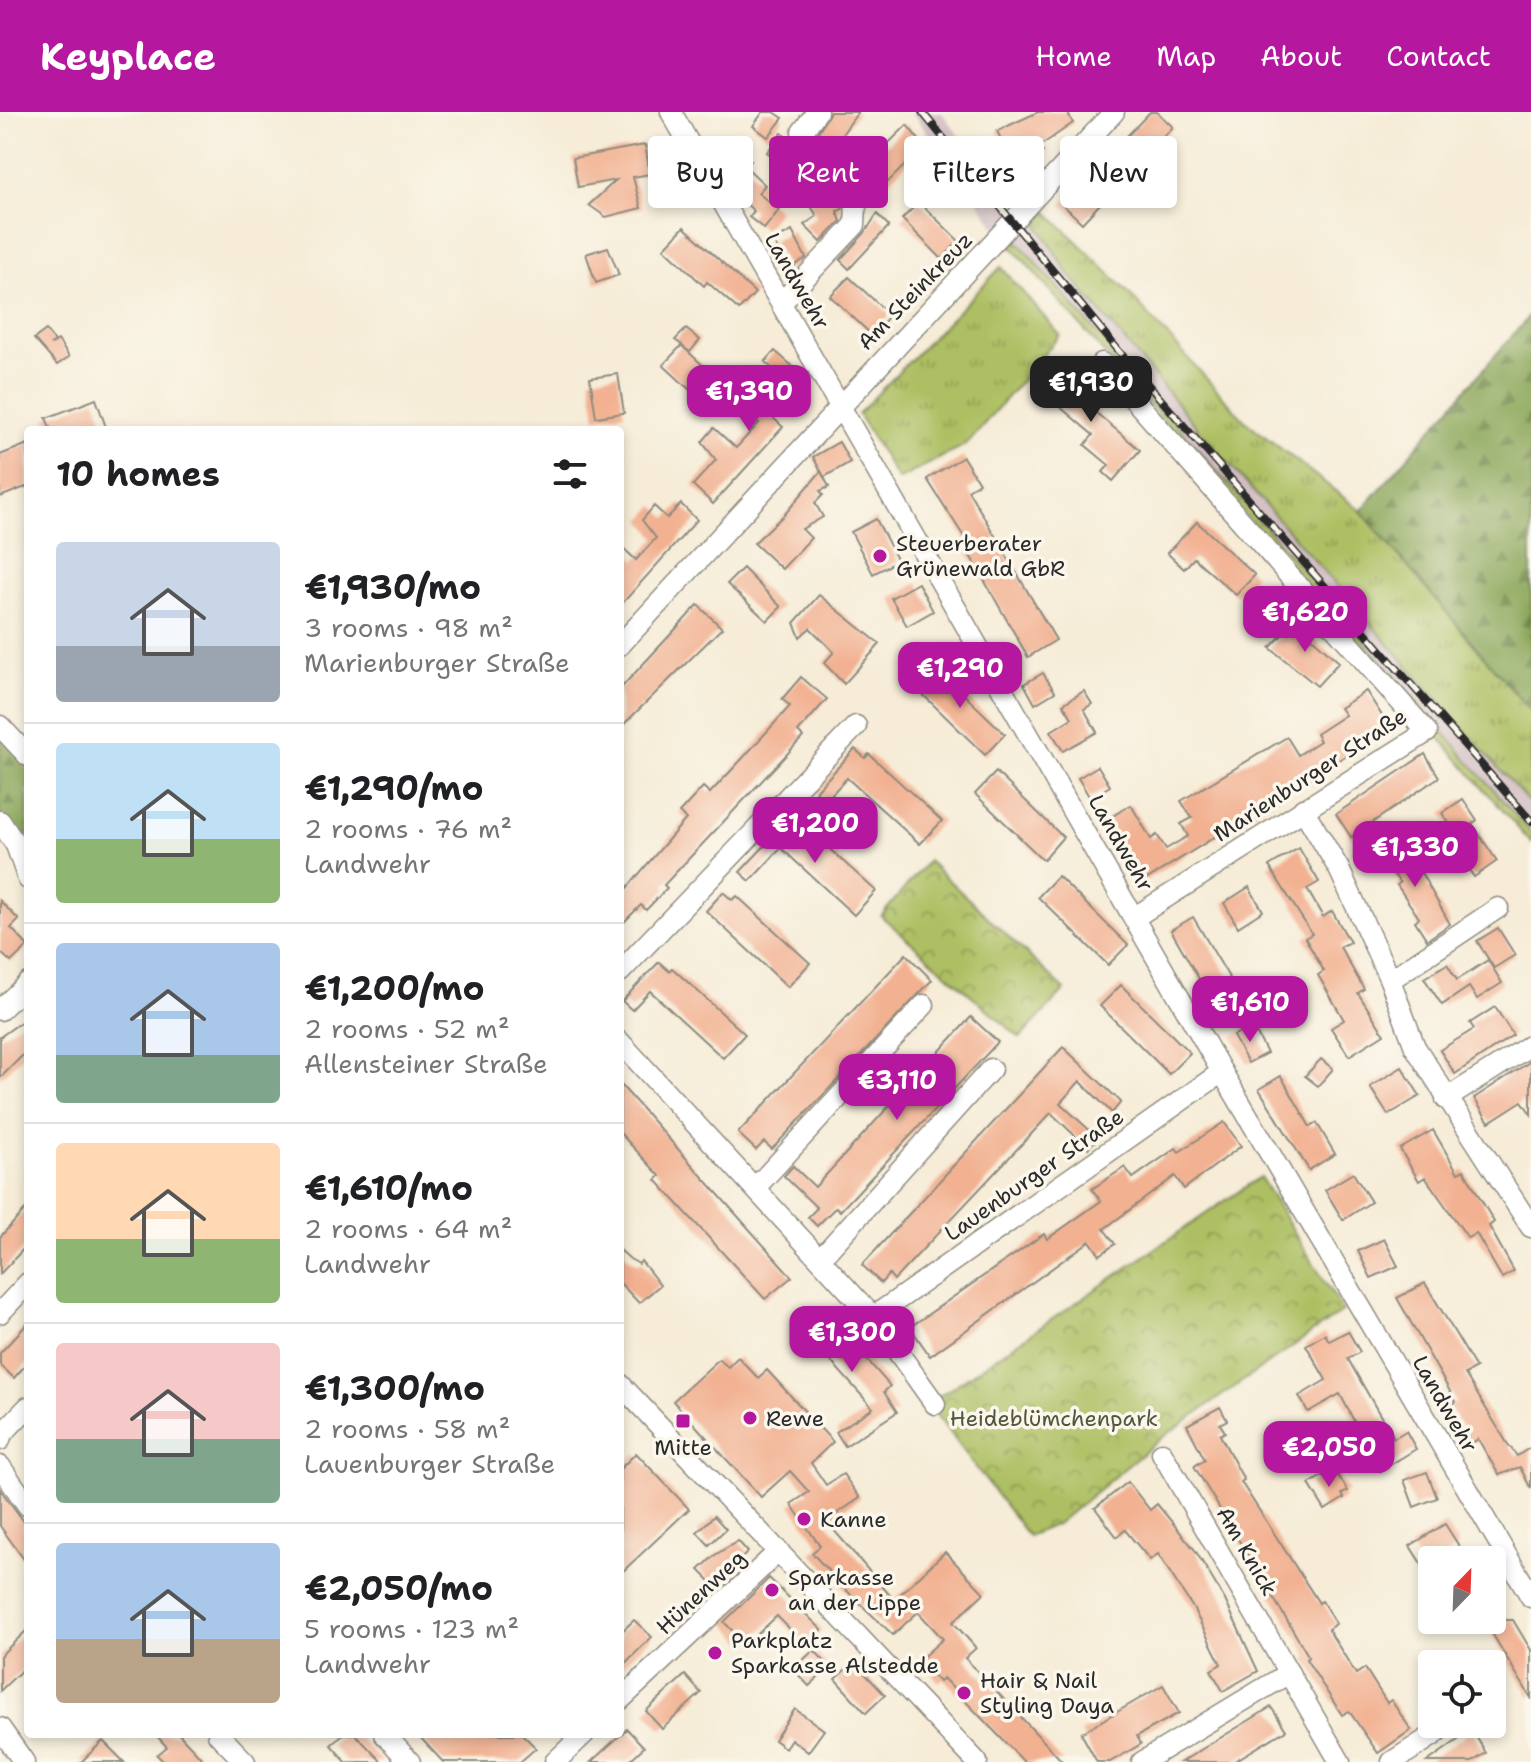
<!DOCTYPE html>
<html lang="en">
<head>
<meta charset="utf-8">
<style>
  :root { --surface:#fff; --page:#f2f2f2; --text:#202124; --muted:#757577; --line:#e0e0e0; --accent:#b5179e }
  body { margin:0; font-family:"Shantell Sans",sans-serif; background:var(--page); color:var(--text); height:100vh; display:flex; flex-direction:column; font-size:30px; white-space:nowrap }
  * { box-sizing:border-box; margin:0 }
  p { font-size:26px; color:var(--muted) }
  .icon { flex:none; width:44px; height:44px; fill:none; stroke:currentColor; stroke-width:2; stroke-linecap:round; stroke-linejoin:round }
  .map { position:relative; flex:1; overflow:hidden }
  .sheet { position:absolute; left:24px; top:314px; width:600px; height:1312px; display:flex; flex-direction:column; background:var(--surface); border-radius:8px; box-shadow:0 4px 12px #0003 }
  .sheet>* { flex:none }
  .hud { position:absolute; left:648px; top:24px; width:760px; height:72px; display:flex; gap:16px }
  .needle { width:52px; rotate:23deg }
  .controls { position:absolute; left:1418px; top:1434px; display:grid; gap:16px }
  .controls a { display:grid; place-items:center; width:88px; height:88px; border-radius:8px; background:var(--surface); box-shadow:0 4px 12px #0003; font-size:40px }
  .price { position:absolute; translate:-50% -68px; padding:0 18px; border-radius:16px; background:var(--accent); color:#fff; font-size:26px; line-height:52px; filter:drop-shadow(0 2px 4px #0008) }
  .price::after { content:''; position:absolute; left:50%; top:48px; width:24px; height:18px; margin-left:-12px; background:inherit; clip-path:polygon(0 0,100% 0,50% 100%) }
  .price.active { background:#222; color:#fff }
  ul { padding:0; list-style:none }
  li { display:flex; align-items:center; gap:24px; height:200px; padding:0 32px }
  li+li { border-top:2px solid var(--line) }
  li span { display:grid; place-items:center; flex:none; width:224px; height:160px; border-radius:8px; color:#555 }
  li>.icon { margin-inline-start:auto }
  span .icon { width:96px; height:96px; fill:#fffc; stroke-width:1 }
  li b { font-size:34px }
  h2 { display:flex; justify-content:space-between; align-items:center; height:96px; padding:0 32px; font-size:34px }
  .tag { padding:0 28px; border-radius:8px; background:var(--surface); box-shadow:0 4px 12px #0003; font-size:28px; line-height:72px }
  .tag.active { background:var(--accent); color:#fff }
  header { display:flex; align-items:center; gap:48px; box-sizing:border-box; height:112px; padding:0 40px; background:var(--accent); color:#fff }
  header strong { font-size:38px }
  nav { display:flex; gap:44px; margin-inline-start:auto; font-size:28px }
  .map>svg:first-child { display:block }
</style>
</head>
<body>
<header>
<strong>Keyplace</strong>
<nav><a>Home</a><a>Map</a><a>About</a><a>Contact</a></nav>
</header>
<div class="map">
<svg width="1531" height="1650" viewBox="0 0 1531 1650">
  <defs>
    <pattern id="grass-tufts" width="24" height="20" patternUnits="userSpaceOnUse" patternTransform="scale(2)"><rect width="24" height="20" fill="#adbf62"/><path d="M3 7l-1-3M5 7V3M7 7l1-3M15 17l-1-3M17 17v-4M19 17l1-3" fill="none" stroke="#8d9b51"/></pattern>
    <pattern id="forest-firs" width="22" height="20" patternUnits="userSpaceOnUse" patternTransform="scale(2)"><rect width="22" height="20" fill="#8aa658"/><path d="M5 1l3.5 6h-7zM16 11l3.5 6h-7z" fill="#718749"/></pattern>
    <pattern id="park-crowns" width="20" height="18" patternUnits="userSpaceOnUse" patternTransform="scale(2)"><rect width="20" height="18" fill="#adbf62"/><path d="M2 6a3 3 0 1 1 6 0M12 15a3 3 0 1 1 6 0" fill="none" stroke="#8d9b51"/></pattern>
  </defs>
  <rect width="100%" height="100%" fill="#fbf7ec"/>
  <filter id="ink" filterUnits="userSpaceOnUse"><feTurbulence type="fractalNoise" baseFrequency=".0125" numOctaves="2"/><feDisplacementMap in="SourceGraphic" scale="16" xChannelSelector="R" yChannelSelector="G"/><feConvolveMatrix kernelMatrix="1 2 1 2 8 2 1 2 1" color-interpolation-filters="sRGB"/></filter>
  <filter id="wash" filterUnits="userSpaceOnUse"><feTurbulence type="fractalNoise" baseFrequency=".006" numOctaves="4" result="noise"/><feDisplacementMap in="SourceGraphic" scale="32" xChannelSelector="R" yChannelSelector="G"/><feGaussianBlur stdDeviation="1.8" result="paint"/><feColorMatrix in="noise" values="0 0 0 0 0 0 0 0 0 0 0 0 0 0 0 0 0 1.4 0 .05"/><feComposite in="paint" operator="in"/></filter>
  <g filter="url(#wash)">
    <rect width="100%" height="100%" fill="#f6ecd7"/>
    <g fill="#d2bec3">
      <path d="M912,0H941L1016,97L997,116Z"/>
      <path d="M1032,103L1068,161L1200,319L1531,693V721L1012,123Z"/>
    </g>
    <g fill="url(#grass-tufts)" stroke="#6c7546" stroke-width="2">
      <path d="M1041,94L1124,176L1244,308L1361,399L1531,600V693L1200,319L1068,161L1032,103Z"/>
      <path d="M1012,123L1531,721V731L1006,128Z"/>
      <path d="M1001,155L1060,223L967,332L898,368L858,302Z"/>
    </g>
    <g fill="url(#forest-firs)" stroke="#5a6842" stroke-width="2">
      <path d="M1531,202V600L1361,399Z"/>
      <path d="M0,614L28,644V724L16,733L0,705Z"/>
    </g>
    <g fill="url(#park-crowns)" stroke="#6c7546" stroke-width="2">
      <path d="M928,749L1065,878L1020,926L881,804Z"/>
      <path d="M1260,1065L1343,1199L1160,1327L1057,1412L1028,1424L928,1292Z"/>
    </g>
    <g id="blocks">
      <g fill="#f2b191">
        <path d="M763,0H774L783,6L768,25L753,14Z"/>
        <path d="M830,0H858L833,35L818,20Z"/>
        <path d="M1038,0H1067L1073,11L1040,34L1043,40L1023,52L1004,34L997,19Z"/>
        <path d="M1150,0H1157L1173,15L1082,111L1062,92Z"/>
        <path d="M907,13L924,34L870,88L853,66Z"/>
        <path d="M782,21L795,32L789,39L812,57L796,76L782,65L788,57L767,40Z"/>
        <path d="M645,33L650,62L633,65L641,96L606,105L589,93L616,68L578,75L573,46Z"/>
        <path d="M734,36L751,49L746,55L765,73L758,81L779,98L764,117L749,105L754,99L734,81L741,73L719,56Z"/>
        <path d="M830,78L843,97L837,99L841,109L821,130L804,113L817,104L809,91Z"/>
        <path d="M919,90L959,129L942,147L902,107Z"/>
        <path d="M877,102L889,114L849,157L840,148L864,122Z"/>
        <path d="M684,115L755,181L739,198L707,170L704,174L664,136Z"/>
        <path d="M792,119L806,146L789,157L773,129Z"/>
        <path d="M608,135L619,163L596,171L586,142Z"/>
        <path d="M849,165L890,203L872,223L830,184Z"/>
        <path d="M686,217L700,228L690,240L682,234L707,257L689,277L663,253L682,233L675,228Z"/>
        <path d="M46,218L55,230L50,233L58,228L69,245L57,253L34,227Z"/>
        <path d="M775,239L806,266L771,304L783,315L713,392L693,373L716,348L702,330L714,316L736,336L759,311L751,304L772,281L762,272L774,258L765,250Z"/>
        <path d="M1061,256L1085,277L1081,288L1140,338L1113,369L1103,360L1109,353L1085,333L1093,323L1039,277Z"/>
        <path d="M618,262L624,301L596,305L590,266Z"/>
        <path d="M96,287L107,318H51L46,306Z"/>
        <path d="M839,330L850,350L824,365L813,345Z"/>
        <path d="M28,332V374L0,385V343Z"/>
        <path d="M963,345L979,371L968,378L1056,528L1028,545L964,433L968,431L927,367Z"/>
        <path d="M821,359L829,375L820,379L823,383L815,391L823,405L802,417L811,426L782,457L754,431L785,402Z"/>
        <path d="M681,392L697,408L620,494V433L636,448L656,426L642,408L654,394L667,406Z"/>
        <path d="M876,407L898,449L873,462L851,420Z"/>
        <path d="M1197,410L1255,463L1236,483L1194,446L1184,457L1167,441Z"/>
        <path d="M743,456L781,495L767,509L727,472Z"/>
        <path d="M918,471L933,499L907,514L891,486Z"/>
        <path d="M819,483L880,532L844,572L824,551L834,540L810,516L800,525L794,511Z"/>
        <path d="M698,493L722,516L620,616V577Z"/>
        <path d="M1294,510L1339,550L1317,574L1270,536Z"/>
        <path d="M934,554L1005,622L985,643L914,574Z"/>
        <path d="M1043,561L1055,580L1035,592L1024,572Z"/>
        <path d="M801,565L827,587L798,620L803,625L664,773L667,776L646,798L641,793L620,814V784L686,707L679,701L703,675L710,681L743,646L790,594L782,587Z"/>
        <path d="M1084,579L1092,592L1084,597L1097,620L1063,639L1051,619L1072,606L1063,592Z"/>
        <path d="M1366,579L1390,616L1144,769L1106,708L1131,693L1151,727L1157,723L1166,737L1188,724L1181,712L1192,706L1181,689L1287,625L1298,643L1320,629L1316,622L1345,603L1340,596Z"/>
        <path d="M855,637L865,646L869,642L942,709L920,732L847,666L826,688L816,679Z"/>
        <path d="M1425,642L1439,665L1351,725L1336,702Z"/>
        <path d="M1098,654L1110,674L1090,686L1078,666Z"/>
        <path d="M996,660L1063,725L1043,748L975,682Z"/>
        <path d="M1463,687L1477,708L1472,712L1497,749L1474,765L1459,743L1467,738L1442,701Z"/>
        <path d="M790,707L800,716L803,713L876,779L854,803L781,736L750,769L740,760Z"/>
        <path d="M1401,725L1450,812L1427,828L1415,809L1419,806L1397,773L1400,771L1379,741Z"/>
        <path d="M1299,736L1319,770L1307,777L1323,805L1332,799L1350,830L1340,835L1364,877L1358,881L1384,922L1349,944L1331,916L1344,908L1318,863L1324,859L1305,826L1312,822L1269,754Z"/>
        <path d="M1058,764L1128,833L1108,853L1038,785Z"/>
        <path d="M1249,775L1263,799L1238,815L1224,791Z"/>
        <path d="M723,780L732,788L737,784L810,851L788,875L706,799Z"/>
        <path d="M0,789L19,808L11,816L28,834L11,850L0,840Z"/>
        <path d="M1193,805L1242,887L1218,900L1171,818Z"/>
        <path d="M1498,816L1515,843L1494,856L1477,829Z"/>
        <path d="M906,842L932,868L772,1037L764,1030L756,1038L738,1021Z"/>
        <path d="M1488,848L1502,871L1477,887L1469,875L1442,893L1424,866L1447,852L1457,868Z"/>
        <path d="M659,850L669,859L672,856L745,922L723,946L650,879L632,898L622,889Z"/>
        <path d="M1121,873L1190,941L1169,962L1100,894Z"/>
        <path d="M1495,895L1513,923L1455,962L1440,938L1474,917L1470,911Z"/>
        <path d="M28,905V938L0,966V925Z"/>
        <path d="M971,905L998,930L840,1099L836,1095L817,1114L808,1105L817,1096L784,1064L793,1054L815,1075Z"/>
        <path d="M1252,913L1267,941L1248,951L1233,924Z"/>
        <path d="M1063,935L1121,990L1112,1001L1080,969L1060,991L1098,1026L1088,1036L1051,1001L894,1168L889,1162L881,1171L862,1153Z"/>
        <path d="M1321,947L1333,957L1318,974L1305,964Z"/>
        <path d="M1531,949V1002L1522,989L1489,1010L1474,986Z"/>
        <path d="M1402,955L1420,984L1388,1003L1370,975Z"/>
        <path d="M1281,964L1310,1015L1317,1011L1335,1042L1309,1058L1259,977Z"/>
        <path d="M620,972L792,1165L765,1187L656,1068L660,1064L620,1021Z"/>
        <path d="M1224,1010L1241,1034L1184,1077L1175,1064L1104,1117L1115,1132L1100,1143L1090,1129L930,1244L910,1215L1044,1122L1047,1127L1101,1089L1092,1077L1125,1055L1133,1066L1176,1036L1179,1040Z"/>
        <path d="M1433,1018L1458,1061L1464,1058L1494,1110L1489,1114L1514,1159L1502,1166L1476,1121L1468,1126L1425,1065L1419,1069L1400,1037Z"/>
        <path d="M1353,1061L1371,1090L1343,1108L1325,1078Z"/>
        <path d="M28,1095V1132L0,1162V1125Z"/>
        <path d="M1384,1127L1398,1154L1371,1166L1358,1139Z"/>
        <path d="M620,1138L630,1147L639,1152L641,1149L660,1173L639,1191L620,1171Z"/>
        <path d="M1425,1171L1476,1256L1465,1262L1507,1331L1517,1344L1531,1335V1377L1520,1355L1499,1363L1478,1327L1472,1331L1449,1294L1456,1290L1397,1186Z"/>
        <path d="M822,1196L890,1274L884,1280L897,1300L845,1334L836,1320L873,1296L801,1216Z"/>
        <path d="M28,1211V1250L14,1266L0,1253V1241Z"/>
        <path d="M1348,1219L1360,1240L1348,1247L1380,1303L1394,1326L1406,1319L1416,1337L1380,1359L1340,1282L1308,1300L1299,1284L1326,1268L1306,1233L1325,1222L1329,1229Z"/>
        <path d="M738,1245L758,1266L767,1258L833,1330L811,1351L826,1373L843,1362L860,1386L826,1409L894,1488L945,1440L984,1481L953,1510L976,1536L965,1546L1063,1650H1024L943,1566L939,1570L919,1548L943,1527L918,1500L893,1523L851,1483L812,1441L820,1434L791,1392L809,1380L790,1359L761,1385L673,1289L719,1247L728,1255Z"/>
        <path d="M1220,1295L1227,1308L1220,1312L1225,1320L1220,1323L1244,1368L1241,1370L1319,1491L1322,1489L1336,1512L1328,1517L1356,1562L1365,1556L1387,1591L1391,1588L1411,1618L1378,1641L1349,1599L1342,1603L1320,1569L1306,1547L1309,1545L1194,1354L1205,1348L1187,1313Z"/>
        <path d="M636,1341L689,1397L620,1462V1357Z"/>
        <path d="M1334,1357L1348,1379L1342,1382L1344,1386L1325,1398L1309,1372Z"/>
        <path d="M1427,1360L1437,1386L1414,1395L1404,1368Z"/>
        <path d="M1128,1370L1150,1398L1157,1392L1195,1438L1225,1488L1258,1559L1223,1579L1211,1558L1221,1552L1193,1496L1158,1442L1150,1448L1125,1418L1117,1425L1095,1396Z"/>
        <path d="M0,1377L28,1415V1453L0,1414Z"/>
        <path d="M714,1404L726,1417L709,1433L697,1420Z"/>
        <path d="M1445,1412L1459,1434L1424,1456L1410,1434Z"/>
        <path d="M738,1429L748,1440L714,1473L699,1458L715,1443Z"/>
        <path d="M769,1466L822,1518L806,1534L777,1504L746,1533L724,1510Z"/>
        <path d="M1492,1487L1505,1508H1513L1531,1538V1586L1484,1508H1492Z"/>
        <path d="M634,1508L652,1525L620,1556V1521Z"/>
        <path d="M28,1517V1552L0,1579V1544Z"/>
        <path d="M814,1538L830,1555L809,1574L793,1557Z"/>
        <path d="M854,1550L885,1583L866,1601L835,1567Z"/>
        <path d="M685,1563L701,1581L662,1617L646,1599Z"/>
        <path d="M1163,1573L1179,1601L1137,1624L1141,1632L1110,1650H1097L1081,1621Z"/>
        <path d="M1271,1595L1286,1618L1233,1650H1181Z"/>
        <path d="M795,1597L824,1618L808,1640L791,1627L785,1636L774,1628Z"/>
        <path d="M627,1617L644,1635L628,1650H591Z"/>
        <path d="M1472,1618L1486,1641L1472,1650H1427Z"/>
        <path d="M155,1622H179L205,1650H164L157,1643L167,1635Z"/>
        <path d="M343,1622H355L382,1650H346L331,1633Z"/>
        <path d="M417,1622H522L536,1636L520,1650H443Z"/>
        <path d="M103,1629L124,1650H81Z"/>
      </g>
    </g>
  </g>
  <g filter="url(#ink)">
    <use href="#blocks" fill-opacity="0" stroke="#908c81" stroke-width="2"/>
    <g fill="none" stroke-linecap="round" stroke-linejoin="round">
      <g stroke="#908c81" stroke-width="23">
        <g id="minor">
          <path d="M671,0L1222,960L1531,1485"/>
          <path d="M782,190L855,113L856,91L802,20L817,0"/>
          <path d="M1102,251L1427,620L1135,805"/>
          <path d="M620,533L1114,0"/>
          <path d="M0,614L28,644"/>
          <path d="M1303,697L1339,757L1390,868L1415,935L1531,1115"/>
          <path d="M0,709L16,733L28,767"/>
          <path d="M620,860L856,614"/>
          <path d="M1390,868L1498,796"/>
          <path d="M0,898L28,871"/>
          <path d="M620,930L873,1205L935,1292"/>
          <path d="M1446,987L1531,933"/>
          <path d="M756,1075L924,893"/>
          <path d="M820,1147L991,957"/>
          <path d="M0,1201L28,1171"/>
          <path d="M873,1205L1222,960"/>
          <path d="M620,1272L977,1650"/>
          <path d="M0,1328L1,1323L28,1295"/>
          <path d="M1162,1341L1340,1650"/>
          <path d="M0,1354L28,1394"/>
          <path d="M620,1588L779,1439"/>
          <path d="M0,1616L24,1650"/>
          <path d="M218,1622L245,1650"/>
          <path d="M384,1622L410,1650"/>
          <path d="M555,1650L584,1622"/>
          <path d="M1142,1650L1289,1561"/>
          <path d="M1392,1650L1435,1622"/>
        </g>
      </g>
      <use href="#minor" stroke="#fff" stroke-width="20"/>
      <g stroke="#2b2b2b" stroke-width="8">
        <path id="rail" d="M922,0L1128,250L1531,709"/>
      </g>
      <use href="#rail" stroke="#fbf7ec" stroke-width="5" stroke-dasharray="15" stroke-linecap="butt"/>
    </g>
  </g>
  <g fill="#b5179e" stroke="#fbf7ec" stroke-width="3">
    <circle cx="880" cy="444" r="8"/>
    <circle cx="750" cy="1306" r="8"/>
    <rect x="675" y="1301" width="16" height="16" rx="4"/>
    <circle cx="804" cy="1407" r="8"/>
    <circle cx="772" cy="1478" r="8"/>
    <circle cx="715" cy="1541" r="8"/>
    <circle cx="964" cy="1581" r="8"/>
  </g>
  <g text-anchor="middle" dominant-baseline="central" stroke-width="7" stroke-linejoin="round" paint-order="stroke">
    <g font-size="22" fill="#2b2b2b" stroke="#fbf7ec">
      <text transform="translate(797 169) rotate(60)">Landwehr</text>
      <text transform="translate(915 179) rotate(-46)">Am Steinkreuz</text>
      <text transform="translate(1310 663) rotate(-33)">Marienburger Straße</text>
      <text transform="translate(1121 731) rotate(60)">Landwehr</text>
      <text transform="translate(1034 1063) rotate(-35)">Lauenburger Straße</text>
      <text transform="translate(1445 1292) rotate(60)">Landwehr</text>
      <text transform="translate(1247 1439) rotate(60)">Am Knick</text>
      <text transform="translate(701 1480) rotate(-43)">Hünenweg</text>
    </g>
    <g font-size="22" fill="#2b2b2b" stroke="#fbf7ec" text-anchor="start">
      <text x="896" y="431">Steuerberater<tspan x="896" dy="25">Grünewald GbR</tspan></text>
      <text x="766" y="1306">Rewe</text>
      <text x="683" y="1335" text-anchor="middle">Mitte</text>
      <text x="820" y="1407">Kanne</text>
      <text x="788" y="1465">Sparkasse<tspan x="788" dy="25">an der Lippe</tspan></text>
      <text x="731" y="1528">Parkplatz<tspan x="731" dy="25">Sparkasse Alstedde</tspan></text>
      <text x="980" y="1568">Hair &amp; Nail<tspan x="980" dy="25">Styling Daya</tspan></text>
    </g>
    <g font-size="22" fill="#52573c" stroke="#fbf7ec">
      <text x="1054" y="1306">Heideblümchenpark</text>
    </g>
  </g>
</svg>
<div class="controls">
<a><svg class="needle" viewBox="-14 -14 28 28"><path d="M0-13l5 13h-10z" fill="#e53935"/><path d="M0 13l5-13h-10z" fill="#757577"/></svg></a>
<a><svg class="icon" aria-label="locate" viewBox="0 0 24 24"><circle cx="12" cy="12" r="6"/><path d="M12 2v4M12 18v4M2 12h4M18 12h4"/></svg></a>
</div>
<b class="price active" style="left:1091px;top:312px">€1,930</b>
<b class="price" style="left:749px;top:321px">€1,390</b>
<b class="price" style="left:1305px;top:542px">€1,620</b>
<b class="price" style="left:960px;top:598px">€1,290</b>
<b class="price" style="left:815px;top:753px">€1,200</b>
<b class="price" style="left:1415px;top:777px">€1,330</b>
<b class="price" style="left:1250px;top:932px">€1,610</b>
<b class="price" style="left:897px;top:1010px">€3,110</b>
<b class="price" style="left:852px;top:1262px">€1,300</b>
<b class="price" style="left:1329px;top:1377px">€2,050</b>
<div class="hud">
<a class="tag">Buy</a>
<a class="tag active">Rent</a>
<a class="tag">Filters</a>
<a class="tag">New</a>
</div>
<section class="sheet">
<h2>10 homes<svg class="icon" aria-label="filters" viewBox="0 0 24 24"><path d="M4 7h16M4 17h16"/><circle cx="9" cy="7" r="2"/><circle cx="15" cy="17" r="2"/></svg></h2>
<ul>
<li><span style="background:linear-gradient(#c9d6e8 65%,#9aa5b1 0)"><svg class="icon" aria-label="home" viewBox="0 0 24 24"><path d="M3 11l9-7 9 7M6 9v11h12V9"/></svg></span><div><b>€1,930/mo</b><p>3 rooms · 98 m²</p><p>Marienburger Straße</p></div></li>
<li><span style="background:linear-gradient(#bfe0f5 60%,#8fb573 0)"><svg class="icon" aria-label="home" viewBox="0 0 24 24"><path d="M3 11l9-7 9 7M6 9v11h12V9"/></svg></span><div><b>€1,290/mo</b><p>2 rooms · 76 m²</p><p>Landwehr</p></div></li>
<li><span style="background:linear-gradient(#a9c7e8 70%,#7fa58c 0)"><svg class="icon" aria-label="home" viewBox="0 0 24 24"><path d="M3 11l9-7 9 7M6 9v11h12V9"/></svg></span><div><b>€1,200/mo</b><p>2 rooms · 52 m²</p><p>Allensteiner Straße</p></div></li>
<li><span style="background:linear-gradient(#ffd9b3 60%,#8fb573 0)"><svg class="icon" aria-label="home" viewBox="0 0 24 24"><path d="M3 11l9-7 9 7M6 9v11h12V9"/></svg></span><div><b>€1,610/mo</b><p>2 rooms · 64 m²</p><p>Landwehr</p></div></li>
<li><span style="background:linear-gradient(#f6c9c9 60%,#7fa58c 0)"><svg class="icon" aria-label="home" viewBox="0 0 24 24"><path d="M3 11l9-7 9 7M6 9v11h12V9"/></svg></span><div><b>€1,300/mo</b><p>2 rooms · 58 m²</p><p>Lauenburger Straße</p></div></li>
<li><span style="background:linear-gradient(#a9c7e8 60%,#b9a48a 0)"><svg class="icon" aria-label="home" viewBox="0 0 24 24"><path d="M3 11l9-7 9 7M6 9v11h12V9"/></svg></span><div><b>€2,050/mo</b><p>5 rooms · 123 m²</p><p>Landwehr</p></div></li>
</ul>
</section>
</div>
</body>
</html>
